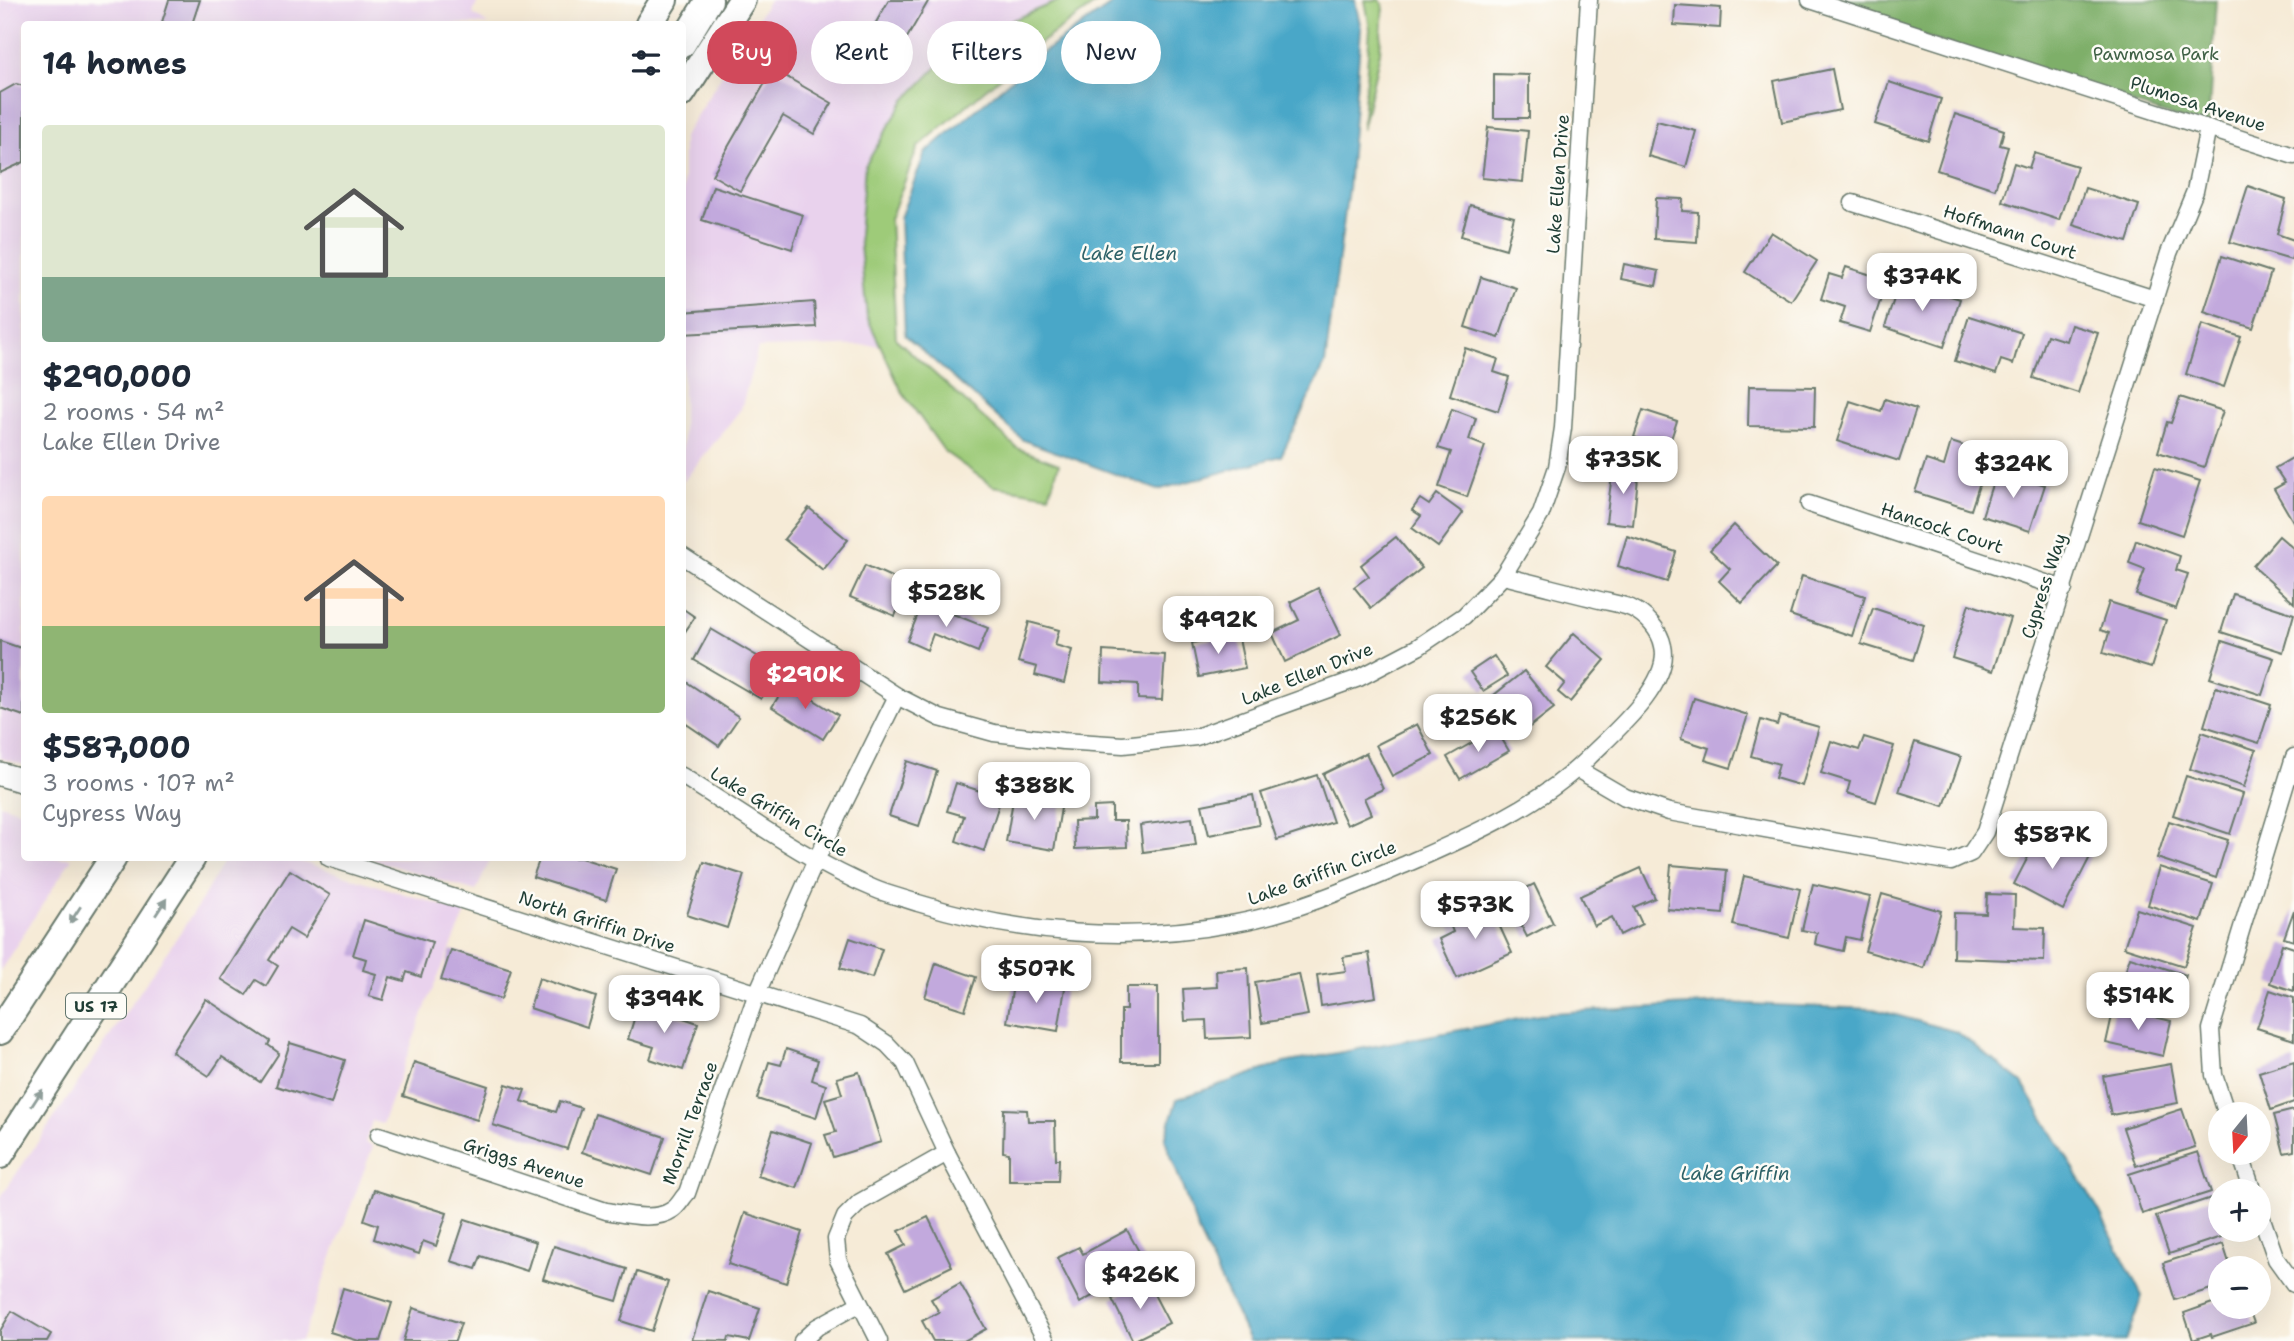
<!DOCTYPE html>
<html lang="en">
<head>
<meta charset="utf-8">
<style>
  :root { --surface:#fff; --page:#f2f2f3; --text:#1f2937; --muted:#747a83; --accent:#d1495b }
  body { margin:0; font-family:"Shantell Sans",sans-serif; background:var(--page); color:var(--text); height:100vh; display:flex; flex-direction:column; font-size:26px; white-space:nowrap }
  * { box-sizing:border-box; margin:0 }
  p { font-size:23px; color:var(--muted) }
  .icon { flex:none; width:38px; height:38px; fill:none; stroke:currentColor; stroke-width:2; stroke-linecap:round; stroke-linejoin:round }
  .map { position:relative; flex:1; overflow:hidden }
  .drawer { position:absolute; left:21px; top:21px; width:665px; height:840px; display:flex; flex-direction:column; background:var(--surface); border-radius:7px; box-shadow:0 7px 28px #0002 }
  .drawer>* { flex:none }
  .hud { position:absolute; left:707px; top:21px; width:665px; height:63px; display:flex; gap:14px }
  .needle { width:46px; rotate:198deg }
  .fabs { position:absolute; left:2208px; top:1102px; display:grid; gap:14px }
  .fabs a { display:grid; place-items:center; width:63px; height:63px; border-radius:50%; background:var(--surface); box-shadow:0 7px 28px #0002; font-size:35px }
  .price { position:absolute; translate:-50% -60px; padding:0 16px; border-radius:14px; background:#fff; color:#222; font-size:23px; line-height:46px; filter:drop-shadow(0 2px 4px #0008) }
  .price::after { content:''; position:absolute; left:50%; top:42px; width:21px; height:16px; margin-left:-10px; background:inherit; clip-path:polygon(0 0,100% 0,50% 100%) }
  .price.active { background:var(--accent); color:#fff }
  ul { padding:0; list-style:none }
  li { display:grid; align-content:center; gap:14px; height:371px; padding:0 21px }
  li span { display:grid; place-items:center; height:217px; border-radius:7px; color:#555 }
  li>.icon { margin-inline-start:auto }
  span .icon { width:126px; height:126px; fill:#fffc; stroke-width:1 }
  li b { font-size:30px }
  h2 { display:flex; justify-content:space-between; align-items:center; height:84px; padding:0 21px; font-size:30px }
  .pill { padding:0 24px; border-radius:32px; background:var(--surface); box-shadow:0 7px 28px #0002; font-size:24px; line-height:63px }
  .pill.active { background:var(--accent); color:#fff }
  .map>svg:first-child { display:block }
</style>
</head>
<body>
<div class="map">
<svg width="2294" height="1341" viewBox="0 0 2294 1341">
  <rect width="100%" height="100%" fill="#fdfcf7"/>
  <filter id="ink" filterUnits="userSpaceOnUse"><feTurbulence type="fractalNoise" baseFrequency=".0143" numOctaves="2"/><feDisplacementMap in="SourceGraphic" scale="14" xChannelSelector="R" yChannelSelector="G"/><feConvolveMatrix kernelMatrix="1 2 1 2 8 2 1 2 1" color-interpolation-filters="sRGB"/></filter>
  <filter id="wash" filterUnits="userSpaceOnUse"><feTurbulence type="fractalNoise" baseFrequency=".00686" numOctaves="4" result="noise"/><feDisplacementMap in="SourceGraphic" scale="28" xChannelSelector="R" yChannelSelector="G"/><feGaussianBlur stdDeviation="1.57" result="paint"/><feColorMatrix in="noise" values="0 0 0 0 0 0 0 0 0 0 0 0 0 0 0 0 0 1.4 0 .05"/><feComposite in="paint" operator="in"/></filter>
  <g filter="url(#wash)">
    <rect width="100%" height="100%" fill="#f6ebd7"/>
    <g fill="#e9d2ed">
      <path d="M0,0H478L473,14L488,24H24V765L0,758Z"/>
      <path d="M769,0H1061L962,41L865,166L859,235L867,317L880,345L758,348L741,409L683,482V137Z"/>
      <path d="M0,804L24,812V858H72L0,971Z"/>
      <path d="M225,858H289L466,913L428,1000L382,1124L372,1121L365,1143L373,1146L301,1341H0V1198L198,906Z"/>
      <path d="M368,858H491L476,891Z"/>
    </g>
    <g fill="#9ecb79" stroke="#5e8456" stroke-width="2">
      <path d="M1061,0H1101L1040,43L918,147L890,219L896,339L1017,448L1059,464L1049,495L993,486L945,452L902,392L867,317L859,235L865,166L904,101L962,41Z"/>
      <path d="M1365,0H1380L1383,5L1380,52L1362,130L1370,29Z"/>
    </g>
    <path fill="#7eaf69" stroke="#4e764e" stroke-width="2" d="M1810,0H2216L2208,128Z"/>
    <g fill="#49a7c8" stroke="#34727e" stroke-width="2">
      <path d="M1118,0H1355L1361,29L1348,189L1325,364L1281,456L1158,490L1023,440L905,335L900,218L925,153L1045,51Z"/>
      <path d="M1723,1003L1874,1009L1957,1032L2022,1083L2099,1211L2142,1296L2126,1341H1249L1200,1236L1165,1139L1177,1099L1284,1063L1550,1013Z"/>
    </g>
    <g id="blocks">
      <g fill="#c2a9dd">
        <path d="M169,0H200L192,24H170L162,22Z"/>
        <path d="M889,0H929L897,55L867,38Z"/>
        <path d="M1675,5L1721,8L1720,28L1674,25Z"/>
        <path d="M773,69L832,103L814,134L783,116L740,191L712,175Z"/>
        <path d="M1832,69L1840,110L1782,122L1774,81Z"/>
        <path d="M1494,74L1529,75V118H1494Z"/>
        <path d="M1889,82L1941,99L1928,141L1875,124Z"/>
        <path d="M16,84L24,86V162L0,173V93Z"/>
        <path d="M1955,114L2004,130L2000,145L2008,147L1995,189L1937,170Z"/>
        <path d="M1657,121L1696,131L1686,167L1648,156Z"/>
        <path d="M1488,127L1528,131L1523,182L1482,178Z"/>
        <path d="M2034,153L2077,166L2059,220L2002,201L2014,163L2029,168Z"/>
        <path d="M713,186L803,215L792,249L702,220Z"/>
        <path d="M2248,186L2286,199L2277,234L2294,240V251L2291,260L2230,242Z"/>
        <path d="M2085,188L2139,205L2127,242L2073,225Z"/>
        <path d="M1656,198L1683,199L1682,211L1698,212L1697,242L1654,239Z"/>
        <path d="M1470,205L1514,217L1506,249L1461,236Z"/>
        <path d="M1771,232L1817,261L1791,301L1745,272Z"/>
        <path d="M2222,256L2271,272L2253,328L2204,312Z"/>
        <path d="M1624,264L1659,271L1656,286L1621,279Z"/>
        <path d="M1846,267L1887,280L1870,332L1840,323L1845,307L1821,299L1829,274L1842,278Z"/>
        <path d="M1481,277L1516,288L1499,338L1465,327Z"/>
        <path d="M1900,280L1960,299L1944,347L1885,327Z"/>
        <path d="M814,302L816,327L682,334V312Z"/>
        <path d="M1969,316L2022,333L2013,364L2001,360L1996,374L1955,361Z"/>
        <path d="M2202,324L2241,337L2224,387L2186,374Z"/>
        <path d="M2071,325L2098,333L2078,393L2033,378L2047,335L2066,341Z"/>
        <path d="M1465,348L1498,359L1494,372L1509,377L1498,411L1450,395Z"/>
        <path d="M1749,386L1815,387L1814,427L1748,426Z"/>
        <path d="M2180,397L2223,411L2204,467L2158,452L2167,422L2171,423Z"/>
        <path d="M1885,399L1916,409L1899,461L1837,441L1850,401L1881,411Z"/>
        <path d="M1452,409L1476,418L1469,440L1485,446L1467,497L1439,487L1451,452L1438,448Z"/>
        <path d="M1643,410L1677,421L1668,448L1634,437Z"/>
        <path d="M1951,442L1989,454L1971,510L1915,492L1926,460L1944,466Z"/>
        <path d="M2294,457V523L2274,489L2285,483L2275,468Z"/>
        <path d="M1613,466L1639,469L1633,525L1606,522Z"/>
        <path d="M2155,467L2200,481L2182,535L2138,520Z"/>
        <path d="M1997,469L2045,485L2030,531L1982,516Z"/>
        <path d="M1437,494L1463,513L1438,547L1412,528L1421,516L1412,510L1420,499L1429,505Z"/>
        <path d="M809,508L848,540L823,570L784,539Z"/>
        <path d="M1734,525L1777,566L1742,603L1719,581L1730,569L1710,550Z"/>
        <path d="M1627,536L1676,552L1667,582L1618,566Z"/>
        <path d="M2279,536L2294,549V603L2253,566Z"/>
        <path d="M1396,537L1422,568L1371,608L1354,587L1369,576L1361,565Z"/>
        <path d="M2136,540L2180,556L2176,570L2188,574L2176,609L2136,595L2145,569L2129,563Z"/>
        <path d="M865,565L909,585L895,616L850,597Z"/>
        <path d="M1802,576L1865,596L1852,636L1790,615Z"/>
        <path d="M1318,588L1341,635L1285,662L1272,633L1299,620L1290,602Z"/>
        <path d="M2233,594L2294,614L2283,652L2221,632Z"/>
        <path d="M923,602L988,628L978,652L933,634L927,650L907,641Z"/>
        <path d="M2109,602L2166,620L2151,668L2103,653L2109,633L2100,630Z"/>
        <path d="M1969,604L2010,618L1993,671L1952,658Z"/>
        <path d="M682,608L695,617L682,636Z"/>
        <path d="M1873,608L1924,625L1913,660L1861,644Z"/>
        <path d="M1029,622L1059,630L1055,645L1072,650L1064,683L1035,675L1037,667L1018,662Z"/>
        <path d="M711,629L779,669L761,699L694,660Z"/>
        <path d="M1574,633L1605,660L1570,702L1558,692L1565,683L1546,667Z"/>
        <path d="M1238,634L1245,668L1199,677L1192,643Z"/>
        <path d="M0,641L24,649V716L0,708Z"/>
        <path d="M2222,641L2274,658L2262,695L2210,678Z"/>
        <path d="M1103,651L1165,655L1162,700L1138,699V684L1102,682Z"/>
        <path d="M1494,656L1507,676L1483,691L1470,672Z"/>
        <path d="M1524,671L1554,708L1518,736L1489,699Z"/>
        <path d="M682,679L739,717L719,746L682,721Z"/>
        <path d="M787,683L838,715L823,739L772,707Z"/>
        <path d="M2216,687L2271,705L2259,743L2204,726Z"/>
        <path d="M1694,698L1748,715L1731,768L1705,760L1709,748L1681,739Z"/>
        <path d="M1780,716L1819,727L1802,786L1775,778L1779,764L1751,756L1761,720L1777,725Z"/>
        <path d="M1417,724L1433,755L1392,776L1376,745Z"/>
        <path d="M1496,729L1509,751L1460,779L1447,757Z"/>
        <path d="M2202,732L2256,750L2244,787L2190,769Z"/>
        <path d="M1864,737L1894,746L1876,802L1847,793L1850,782L1821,773L1831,741L1859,750Z"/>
        <path d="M1915,742L1961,757L1944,806L1899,792Z"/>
        <path d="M1366,753L1383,789L1364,798L1371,814L1347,825L1323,774Z"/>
        <path d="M907,761L937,771L919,826L889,816Z"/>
        <path d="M1317,775L1333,822L1277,840L1261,793Z"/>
        <path d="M2186,776L2243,794L2230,834L2173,815Z"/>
        <path d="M956,783L1001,798L984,851L956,841L964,816L947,811Z"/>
        <path d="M1014,794L1062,802L1054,850L1006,842Z"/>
        <path d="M1253,795L1259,825L1209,835L1202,805Z"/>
        <path d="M1112,806V821H1126L1127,847L1075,849L1074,821L1094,820V807Z"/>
        <path d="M1192,818L1196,845L1143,852L1140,825Z"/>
        <path d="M2169,821L2228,840L2216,878L2157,858Z"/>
        <path d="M2041,832L2090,857L2063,910L2014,884Z"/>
        <path d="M540,858H581L616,869L606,900L533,877Z"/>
        <path d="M704,862L744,875L727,928L687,915Z"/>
        <path d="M1671,865L1727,870L1723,914L1667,909Z"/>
        <path d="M2159,867L2213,884L2201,922L2148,905Z"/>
        <path d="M1641,868L1655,898L1634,907L1642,924L1620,935L1612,917L1594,926L1580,896Z"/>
        <path d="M290,870L330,895L304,938L289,929L269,960L278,966L266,986L256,980L246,995L221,979Z"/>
        <path d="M1744,876L1800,889L1789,938L1733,925Z"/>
        <path d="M1534,884L1553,923L1527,937L1507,898Z"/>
        <path d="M1813,884L1870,897L1860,940L1846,937L1843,951L1815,944L1817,933L1802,930Z"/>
        <path d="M1882,894L1941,911L1924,968L1865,951Z"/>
        <path d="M1987,894L2015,895L2014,927L2045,928L2044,961L1953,958L1954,913L1986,914Z"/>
        <path d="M1489,903L1512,953L1457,978L1439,939L1453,932L1449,922Z"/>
        <path d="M2137,909L2197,928L2184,966L2124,947Z"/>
        <path d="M2294,910V941L2284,938Z"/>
        <path d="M364,920L432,942L421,977L407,972L404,981L390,977L383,1000L369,996L376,974L363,970L366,959L353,955Z"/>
        <path d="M850,938L882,949L872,978L840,968Z"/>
        <path d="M2282,944L2294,948V991L2270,983Z"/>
        <path d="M451,950L511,969L501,999L441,980Z"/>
        <path d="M1369,953L1376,997L1321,1006L1317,975L1346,971L1343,957Z"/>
        <path d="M2130,957L2186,975L2174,1013L2118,995Z"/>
        <path d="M936,963L976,977L965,1010L925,997Z"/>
        <path d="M1248,968L1251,1037L1207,1039L1206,1020L1185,1021L1183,989L1217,987L1216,970Z"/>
        <path d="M1299,974L1308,1015L1262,1023L1255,982Z"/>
        <path d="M539,978L596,997L587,1027L530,1008Z"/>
        <path d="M1014,979L1065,988L1058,1031L1007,1022Z"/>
        <path d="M1126,987H1158V1062H1121V1010H1126Z"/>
        <path d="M2270,990L2294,998V1040L2257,1028Z"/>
        <path d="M206,999L270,1041L268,1045L279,1053L260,1082L222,1057L209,1076L172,1052Z"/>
        <path d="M639,1003L698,1023L683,1070L650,1059L654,1047L628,1039Z"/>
        <path d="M2114,1007L2171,1021L2163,1056L2106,1043Z"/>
        <path d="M290,1043L345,1060L331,1104L276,1086Z"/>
        <path d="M786,1049L818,1060L812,1080L826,1085L816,1118L757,1099L769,1062L781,1065Z"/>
        <path d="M2294,1061V1102L2271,1110L2259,1072Z"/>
        <path d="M414,1062L488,1086L477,1120L403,1096Z"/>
        <path d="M2171,1064L2178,1103L2111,1115L2103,1076Z"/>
        <path d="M859,1072L881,1142L833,1157L825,1135L836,1132L825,1099L842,1094L837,1078Z"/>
        <path d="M506,1084L525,1090L521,1101L556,1112L560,1101L581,1108L567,1149L493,1125Z"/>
        <path d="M1004,1109L1027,1110L1028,1121H1055L1056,1159H1059L1058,1181H1009V1153L1003,1152Z"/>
        <path d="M2182,1109L2195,1147L2136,1166L2123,1128Z"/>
        <path d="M2294,1110V1151L2284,1153L2274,1115Z"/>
        <path d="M595,1114L665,1137L652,1175L582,1152Z"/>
        <path d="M773,1130L812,1143L797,1188L758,1176Z"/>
        <path d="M2198,1152L2211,1192L2142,1214L2129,1174Z"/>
        <path d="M374,1190L447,1213L436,1246L423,1241L419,1254L374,1239L378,1225L364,1220Z"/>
        <path d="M2211,1198L2224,1236L2169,1254L2156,1216Z"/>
        <path d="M745,1213L802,1232L786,1283L728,1264Z"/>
        <path d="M928,1217L952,1266L905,1289L888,1254L906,1245L899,1231Z"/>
        <path d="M465,1219L536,1242L527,1271L481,1256L476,1269L451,1261Z"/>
        <path d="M1127,1230L1147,1266L1080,1303L1057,1258L1079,1247L1083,1254Z"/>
        <path d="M2223,1244L2231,1269H2221V1286L2175,1300L2163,1263Z"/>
        <path d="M554,1246L627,1269L617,1301L543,1279Z"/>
        <path d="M637,1272L668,1282L652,1331L621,1321Z"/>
        <path d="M1147,1281L1169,1323L1133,1341L1112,1299Z"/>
        <path d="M960,1283L986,1329L964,1341H933L922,1321L939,1312L931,1299Z"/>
        <path d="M343,1288L392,1303L380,1341H359L330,1332Z"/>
        <path d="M708,1291L760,1308L749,1341L729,1337L728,1341L692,1340Z"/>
        <path d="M2221,1300V1307H2248L2254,1323L2212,1337L2211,1334L2193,1340L2184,1313Z"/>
        <path d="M413,1308L461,1323L455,1341H403Z"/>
        <path d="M12,1311L51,1334L47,1341H0V1331Z"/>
      </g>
    </g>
  </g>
  <g filter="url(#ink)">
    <use href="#blocks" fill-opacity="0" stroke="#6a7a6d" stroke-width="2"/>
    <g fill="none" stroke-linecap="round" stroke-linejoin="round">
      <g stroke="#6a7a6d" stroke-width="19">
        <g id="street">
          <path d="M1810,0L2294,156"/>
          <path d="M1853,203L2155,299"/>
          <path d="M1809,504L2064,589"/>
          <path d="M682,556L897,696L940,718L994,733L1063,741L1123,745L1196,737L1359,678L1418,647L1464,616L1503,576L1541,514L1557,467L1563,428L1589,0"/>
          <path d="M1577,769L1625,797L1669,812L1951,862L1971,853L1985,832L2169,253L2195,191L2208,128"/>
          <path d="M682,776C743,814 809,862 875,889C889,895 904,898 918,903C1021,935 1130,943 1236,923C1288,914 1348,889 1397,868C1463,839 1538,808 1589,757C1613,733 1672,684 1663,646C1660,630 1646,615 1631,608C1619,603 1605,602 1592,598C1563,591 1533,583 1503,576"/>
          <path d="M329,858L860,1026L887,1044L905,1063L947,1153L1046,1341"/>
          <path d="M2227,1115L2214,1075L2211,1029L2294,757"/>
          <path d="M379,1135L606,1211C625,1214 655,1222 672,1210C678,1207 682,1198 687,1193L757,993L816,860L897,696"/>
          <path d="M2240,1153L2253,1192"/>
          <path d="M2259,1210L2276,1259L2294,1284"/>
          <path d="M802,1341L817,1327L859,1304"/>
          <path d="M879,1341L838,1260L836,1239L845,1217L860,1202L947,1153"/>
        </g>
      </g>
      <g stroke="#6a7a6d" stroke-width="26">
        <path id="secondary" d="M0,774L24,781"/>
      </g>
      <g stroke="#6a7a6d" stroke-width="30">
        <g id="primary">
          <path d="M649,24L664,0"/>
          <path d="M682,44L709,0"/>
          <path d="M682,93L742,0"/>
          <path d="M0,1031L113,858"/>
          <path d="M0,1155L192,858"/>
        </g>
      </g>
      <use href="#street" stroke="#fff" stroke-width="16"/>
      <use href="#secondary" stroke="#fff" stroke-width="23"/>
      <use href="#primary" stroke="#fff" stroke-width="26"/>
    </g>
    <defs><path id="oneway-solid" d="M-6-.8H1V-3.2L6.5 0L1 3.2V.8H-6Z" transform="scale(1.75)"/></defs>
    <g fill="#8f9e9a">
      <use href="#oneway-solid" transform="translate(161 907) rotate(-57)"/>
      <use href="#oneway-solid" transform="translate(75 915) rotate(123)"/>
      <use href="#oneway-solid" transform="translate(37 1098) rotate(-57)"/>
    </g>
  </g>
  <g text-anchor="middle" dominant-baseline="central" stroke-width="5" stroke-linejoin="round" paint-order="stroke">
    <rect fill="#fdfcf7" stroke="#62766e" stroke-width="2" x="66" y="993.5" width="60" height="25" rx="5"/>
    <g font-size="16" font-weight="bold" fill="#1f3d34">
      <text x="96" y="1006">US 17</text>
    </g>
    <g font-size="18" fill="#3f6045" stroke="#fdfcf7">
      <text x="2156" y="54">Pawmosa Park</text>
    </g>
    <g font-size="18" fill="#1f3d34" stroke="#fdfcf7">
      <text transform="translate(2198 104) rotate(18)">Plumosa Avenue</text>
      <text transform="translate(1558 184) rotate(-86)">Lake Ellen Drive</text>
      <text transform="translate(2010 232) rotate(18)">Hoffmann Court</text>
      <text transform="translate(1942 528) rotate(18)">Hancock Court</text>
      <text transform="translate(2044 586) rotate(-72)">Cypress Way</text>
      <text transform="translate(1307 674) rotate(-22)">Lake Ellen Drive</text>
      <text transform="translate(779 812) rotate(31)">Lake Griffin Circle</text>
      <text transform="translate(1322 873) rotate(-20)">Lake Griffin Circle</text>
      <text transform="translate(597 922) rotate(18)">North Griffin Drive</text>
      <text transform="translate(690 1123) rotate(-70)">Morrill Terrace</text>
      <text transform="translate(524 1163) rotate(18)">Griggs Avenue</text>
    </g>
    <g font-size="19" font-style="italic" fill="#2e6268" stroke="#fdfcf7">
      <text x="1129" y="253">Lake Ellen</text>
      <text x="1735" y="1173">Lake Griffin</text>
    </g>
  </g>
</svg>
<div class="fabs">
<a><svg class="needle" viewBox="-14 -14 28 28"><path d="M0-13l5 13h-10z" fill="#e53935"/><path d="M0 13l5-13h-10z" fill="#747a83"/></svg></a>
<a>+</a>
<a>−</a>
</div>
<b class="price" style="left:1922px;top:313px">$374K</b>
<b class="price" style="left:1623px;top:496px">$735K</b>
<b class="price" style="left:2013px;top:500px">$324K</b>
<b class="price" style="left:946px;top:629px">$528K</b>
<b class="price" style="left:1218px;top:656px">$492K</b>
<b class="price active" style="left:805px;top:711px">$290K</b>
<b class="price" style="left:1478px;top:754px">$256K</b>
<b class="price" style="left:1034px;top:822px">$388K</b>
<b class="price" style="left:2052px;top:871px">$587K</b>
<b class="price" style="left:1475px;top:941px">$573K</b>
<b class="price" style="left:1036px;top:1005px">$507K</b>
<b class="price" style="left:2138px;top:1032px">$514K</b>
<b class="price" style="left:664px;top:1035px">$394K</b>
<b class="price" style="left:1140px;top:1311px">$426K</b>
<div class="hud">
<a class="pill active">Buy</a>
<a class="pill">Rent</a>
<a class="pill">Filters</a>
<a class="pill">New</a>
</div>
<section class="drawer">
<h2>14 homes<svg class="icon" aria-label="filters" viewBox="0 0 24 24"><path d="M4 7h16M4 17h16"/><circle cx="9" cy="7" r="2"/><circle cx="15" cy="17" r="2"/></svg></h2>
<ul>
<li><span style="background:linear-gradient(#dfe7d0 70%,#7fa58c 0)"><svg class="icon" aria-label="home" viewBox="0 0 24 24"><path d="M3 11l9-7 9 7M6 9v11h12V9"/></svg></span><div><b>$290,000</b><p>2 rooms · 54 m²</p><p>Lake Ellen Drive</p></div></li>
<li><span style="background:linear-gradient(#ffd9b3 60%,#8fb573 0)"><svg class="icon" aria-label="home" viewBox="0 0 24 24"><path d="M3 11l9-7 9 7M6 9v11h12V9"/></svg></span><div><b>$587,000</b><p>3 rooms · 107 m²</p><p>Cypress Way</p></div></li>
</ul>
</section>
</div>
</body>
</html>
